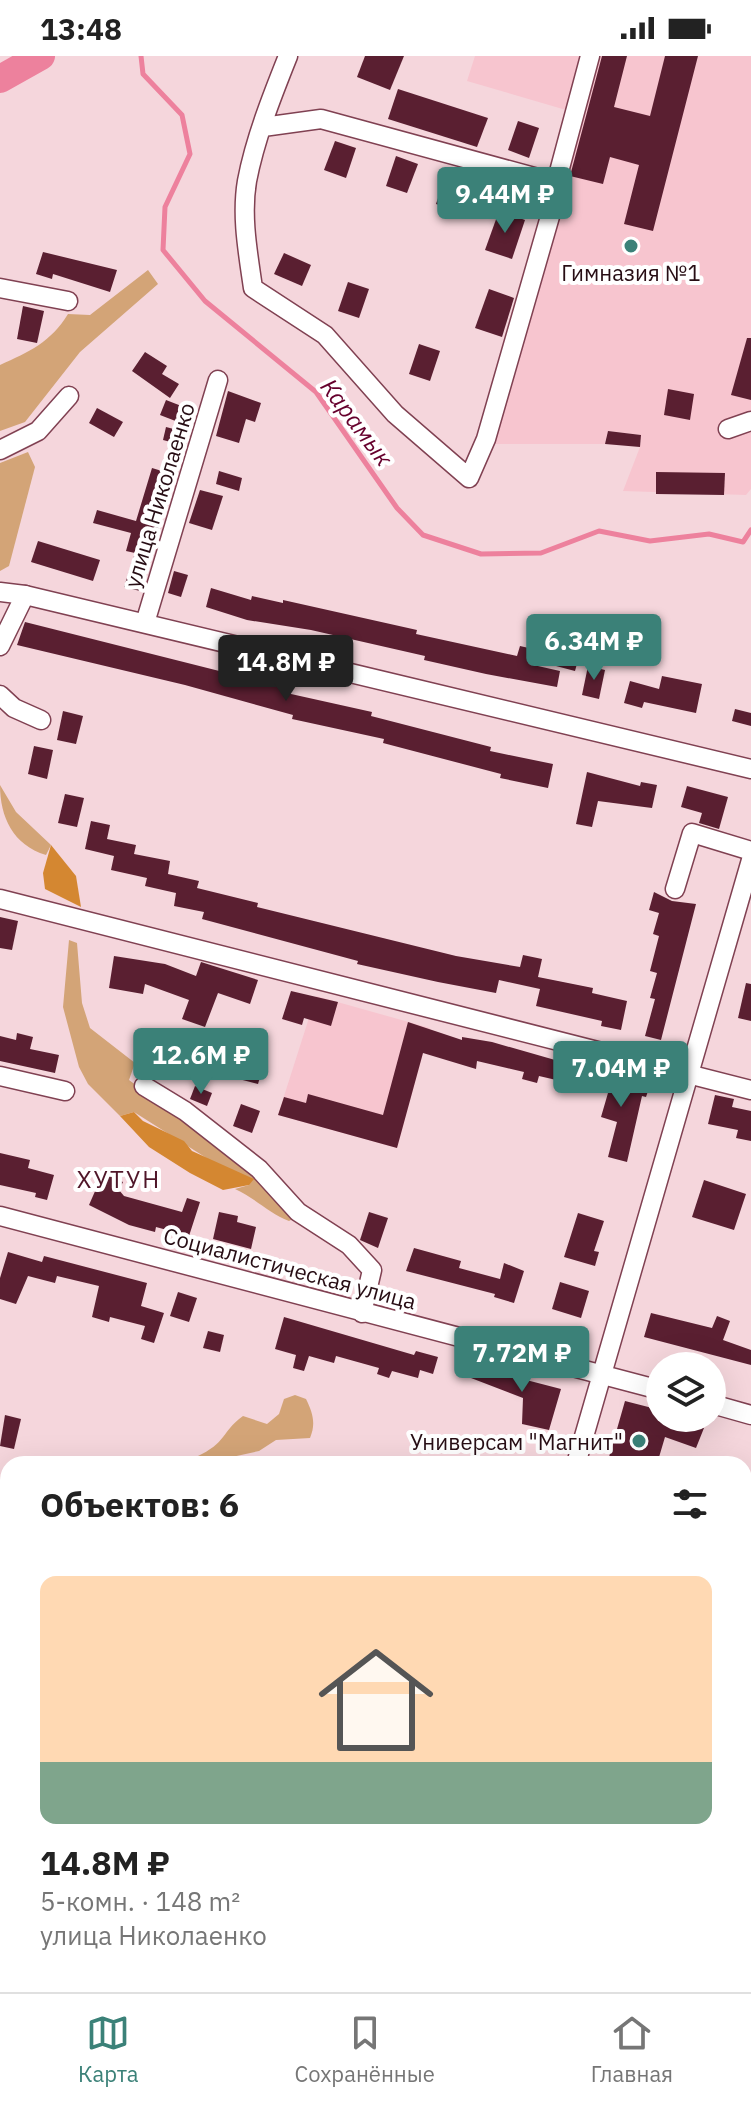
<!DOCTYPE html>
<html lang="ru">
<head>
<meta charset="utf-8">
<style>
  :root { --surface:#fff; --page:#f2f2f2; --text:#222; --muted:#767676; --line:#e0e0e0; --accent:#3b8178 }
  body { margin:0; font-family:"IBM Plex Sans",sans-serif; background:var(--page); color:var(--text); height:100vh; display:flex; flex-direction:column; font-size:30px; white-space:nowrap }
  * { box-sizing:border-box; margin:0 }
  p { font-size:26px; color:var(--muted) }
  .icon { flex:none; width:44px; height:44px; fill:none; stroke:currentColor; stroke-width:2; stroke-linecap:round; stroke-linejoin:round }
  .map { position:relative; flex:1; overflow:hidden }
  .side { position:absolute; left:0px; top:1400px; width:752px; height:536px; display:flex; flex-direction:column; background:var(--surface); border-radius:24px 24px 0 0; box-shadow:0 8px 32px #0002 }
  .side>* { flex:none }
  .controls { position:absolute; left:646px; top:1296px; display:grid; gap:16px }
  .controls a { display:grid; place-items:center; width:80px; height:80px; border-radius:50%; background:var(--surface); box-shadow:0 8px 32px #0002; font-size:40px }
  .price { position:absolute; translate:-50% -68px; padding:0 18px; border-radius:8px; background:var(--accent); color:#fff; font-size:26px; line-height:52px; filter:drop-shadow(0 2px 4px #0008) }
  .price::after { content:''; position:absolute; left:50%; top:48px; width:24px; height:18px; margin-left:-12px; background:inherit; clip-path:polygon(0 0,100% 0,50% 100%) }
  .price.active { background:#222; color:#fff }
  ul { padding:0; list-style:none }
  li { display:grid; align-content:center; gap:16px; height:424px; padding:0 40px }
  li+li { border-top:2px solid var(--line) }
  li span { display:grid; place-items:center; height:248px; border-radius:16px; color:#555 }
  li>.icon { margin-inline-start:auto }
  span .icon { width:144px; height:144px; fill:#fffc; stroke-width:1 }
  li b { font-size:34px }
  h2 { display:flex; justify-content:space-between; align-items:center; height:96px; padding:0 40px; font-size:34px }
  .status { display:flex; justify-content:space-between; align-items:center; height:56px; padding:0 40px; background:var(--surface); direction:ltr }
  .status svg { height:22px; fill:currentColor }
  .tabs { display:flex; justify-content:space-around; align-items:center; height:112px; border-top:2px solid var(--line); background:var(--surface); font-size:22px; color:var(--muted) }
  .tabs a { display:grid; justify-items:center; gap:4px }
  .tabs .active { color:var(--accent) }
  .map>svg:first-child { display:block }
</style>
</head>
<body>
<div class="status"><b>13:48</b><svg viewBox="0 0 49 12"><path d="M0 12V9h3v3zM5 12V6h3v6zM10 12V3h3v9zM15 12V0h3v12zM26 1h20v11H26zM47 4h2v5h-2z"/></svg></div>
<div class="map">
<svg width="751" height="1936" viewBox="0 0 751 1936">
  <rect width="100%" height="100%" fill="#f5d6dc"/>
  <g fill="#f7c5cf">
    <path d="M475,0H751V433L746,439L623,435L640,391L641,379L608,375L605,388H493L566,54L467,25Z"/>
    <path d="M316,940L430,972L397,1092L278,1059Z"/>
    <path d="M751,1510V1936H345L341,1928H744V1514Z"/>
  </g>
  <g fill="#d3a477">
    <path d="M148,214L158,228L80,296L25,366L0,375V309C29,296 51,286 68,258L90,259Z"/>
    <path d="M28,396L35,411L9,510L0,515V407Z"/>
    <path d="M0,729L16,756L51,789L46,799C13,789 0,761 0,729Z"/>
    <path d="M69,884L77,887L82,947L90,972L135,1007L129,1024L243,1108L296,1161L289,1165C269,1157 255,1142 235,1133L249,1129L134,1056L120,1060L88,1028L79,1011L63,951Z"/>
    <path d="M295,1339L306,1343C313,1357 316,1368 310,1382L276,1384L259,1395L232,1401L226,1408H199L196,1401C228,1386 220,1377 243,1360L267,1368L279,1358L284,1343Z"/>
  </g>
  <g fill="#d48731">
    <path d="M51,789L76,820L81,851L45,833L43,817Z"/>
    <path d="M134,1056L143,1065L184,1085L192,1095L254,1123L249,1129L223,1134L190,1117L149,1091L120,1060Z"/>
  </g>
  <g fill="none" stroke-linecap="round" stroke-linejoin="round">
    <g stroke="#ed819d" stroke-width="5">
      <path d="M141,0L143,18L182,59L190,98L165,151L163,194L205,245L316,336L397,452L423,479L481,498L541,497L599,475L650,485L709,478L743,486L751,474"/>
      <path d="M0,1618L8,1620"/>
      <path d="M0,1793H8"/>
    </g>
    <path stroke="#ed819d" stroke-width="28" d="M0,23L41,0"/>
  </g>
  <g fill="#5a1f31">
    <path d="M365,0H404L390,34L357,21Z"/>
    <path d="M602,0H627L614,51L650,60L665,0H698L653,175L624,168L639,109L610,101L603,128L570,120Z"/>
    <path d="M398,33L488,62L477,91L388,63Z"/>
    <path d="M518,65L539,72L529,102L508,94Z"/>
    <path d="M335,85L356,92L346,122L324,114Z"/>
    <path d="M396,100L418,108L407,137L386,130Z"/>
    <path d="M446,118L468,125L458,155L436,148Z"/>
    <path d="M499,155L525,164L512,203L485,194Z"/>
    <path d="M43,196L117,214L110,236L53,218L52,223L36,218Z"/>
    <path d="M284,197L311,209L302,230L274,218Z"/>
    <path d="M348,226L369,233L359,262L338,255Z"/>
    <path d="M489,233L514,242L502,281L475,272Z"/>
    <path d="M23,250L44,255L37,287L17,283Z"/>
    <path d="M747,282H751V344L731,339Z"/>
    <path d="M419,288L440,295L430,325L409,318Z"/>
    <path d="M145,296L167,310L162,318L179,328L170,342L132,315Z"/>
    <path d="M668,333L694,338L690,364L664,359Z"/>
    <path d="M228,335L261,347L255,366L246,363L239,387L216,380Z"/>
    <path d="M166,344L184,351L178,366L160,359Z"/>
    <path d="M97,352L123,366L114,381L89,367Z"/>
    <path d="M166,371L189,377L186,390L163,384Z"/>
    <path d="M608,375L641,379L640,391L605,388Z"/>
    <path d="M152,412L175,419L140,535L124,531L135,497L126,495L131,477L93,467L97,454L136,465Z"/>
    <path d="M219,415L242,422L239,435L216,428Z"/>
    <path d="M656,416L725,417L724,439L656,438Z"/>
    <path d="M200,434L223,440L212,474L189,467Z"/>
    <path d="M38,485L100,504L93,525L31,506Z"/>
    <path d="M174,515L188,519L181,541L168,537Z"/>
    <path d="M211,532L251,544L252,540L283,547V544L417,574L416,578L517,600L520,590L533,593L529,608L560,615L557,631L486,618L424,604L425,600L311,574L247,564L206,551Z"/>
    <path d="M25,566L259,625L283,633L282,636L372,656L371,660L491,691L490,695L553,708L548,732L500,722L501,718L383,687L384,683L292,663L293,659L185,629L17,589Z"/>
    <path d="M540,594L578,604L575,615L537,605Z"/>
    <path d="M588,610L605,614L599,643L582,639Z"/>
    <path d="M662,620L702,628L696,657L644,646L642,652L624,647L630,625L659,633Z"/>
    <path d="M735,653L751,657V670L732,665Z"/>
    <path d="M63,655L83,660L76,688L57,684Z"/>
    <path d="M34,690L53,694L47,723L28,718Z"/>
    <path d="M587,716L640,730L641,726L657,729L652,752L598,745L592,771L576,768Z"/>
    <path d="M687,730L728,741L719,773L699,767L702,757L681,751Z"/>
    <path d="M65,738L84,742L77,771L58,767Z"/>
    <path d="M91,765L110,769L107,783L136,789L134,798L170,805L168,818L199,825L197,832L258,847L257,851L456,900L520,911L523,899L542,903L538,921L593,932L592,937L627,945L621,974L601,970L602,965L536,950L540,933L499,924L496,937L438,926L357,908L358,905L202,863L204,856L174,850L176,837L145,830L147,822L111,814L114,800L85,793Z"/>
    <path d="M654,836L672,845L696,848L661,984L645,980L655,943L650,942L657,917L650,915L659,880L653,878L659,857L649,854Z"/>
    <path d="M0,861L18,865L12,894L0,892Z"/>
    <path d="M114,900L165,908L196,920L201,906L258,924L250,948L218,937L205,971L182,963L189,944L145,928L143,938L109,932Z"/>
    <path d="M746,927L751,928V965L738,962Z"/>
    <path d="M291,935L338,946L331,970L304,962L302,969L282,963Z"/>
    <path d="M408,966L462,984V981L492,986L569,1008L565,1026L539,1020L537,1027L522,1023L524,1016L477,1005L476,1013L423,997L397,1092L278,1059L284,1041L306,1047L308,1038L383,1059Z"/>
    <path d="M17,977L33,981L30,993L59,999L55,1017L0,1005V980L16,984Z"/>
    <path d="M243,994L266,1001L258,1028L235,1022Z"/>
    <path d="M600,1012L650,1029L646,1041L642,1040L627,1106L608,1101L617,1066L601,1061L608,1037L594,1033Z"/>
    <path d="M195,1030L212,1037L207,1050L190,1043Z"/>
    <path d="M715,1039L734,1043L732,1051L751,1055V1085L736,1082L738,1074L708,1068Z"/>
    <path d="M241,1048L260,1055L252,1077L233,1070Z"/>
    <path d="M0,1097L30,1104L28,1112L54,1119L47,1144L35,1141L36,1137L0,1129Z"/>
    <path d="M103,1117L123,1126L119,1134L124,1140L182,1156L187,1142L200,1146L189,1180L156,1171L155,1176L129,1169L89,1149Z"/>
    <path d="M704,1124L746,1138L734,1174L692,1161Z"/>
    <path d="M219,1156L238,1160L237,1166L256,1171L251,1193L213,1183Z"/>
    <path d="M369,1156L388,1162L378,1192L360,1184Z"/>
    <path d="M578,1157L604,1165L594,1195L599,1196L595,1210L564,1201Z"/>
    <path d="M414,1192L461,1205L459,1212L500,1223L504,1207L524,1215L514,1247L494,1241L495,1238L406,1215Z"/>
    <path d="M8,1196L42,1206L44,1200L147,1227L141,1250L164,1257L154,1287L141,1283L145,1270L110,1261L109,1266L92,1261L99,1230L57,1220L55,1227L28,1220L16,1248L0,1243V1222Z"/>
    <path d="M560,1226L589,1235L581,1262L552,1253Z"/>
    <path d="M178,1236L197,1242L189,1266L170,1260Z"/>
    <path d="M651,1257L712,1272L717,1260L730,1265L723,1284L751,1294V1309L644,1281Z"/>
    <path d="M284,1261L414,1299L416,1295L438,1301L433,1318L420,1314L418,1322L392,1315L389,1322L377,1318L379,1312L336,1300L334,1307L309,1300L304,1315L293,1312L296,1299L275,1293Z"/>
    <path d="M208,1275L224,1279L220,1296L203,1292Z"/>
    <path d="M476,1303L501,1310L499,1317L561,1333L549,1374L522,1368L523,1342L471,1322Z"/>
    <path d="M625,1345L660,1354V1362L704,1372L696,1392L665,1381L657,1408H607Z"/>
    <path d="M5,1359L21,1363L14,1393L0,1390Z"/>
  </g>
  <g fill="none" stroke-linecap="round" stroke-linejoin="round">
    <g stroke="#804152" stroke-width="21">
      <g id="minor">
        <path d="M263,71L321,63L556,127L553,150L486,383L469,422L395,358L325,279L253,232C248,197 241,160 247,125C255,83 272,40 288,0"/>
        <path d="M556,127L590,0"/>
        <path d="M0,232L68,245"/>
        <path d="M728,373L751,365"/>
        <path d="M0,394L38,375L69,340"/>
        <path d="M0,536L25,539L751,713"/>
        <path d="M145,567L218,324"/>
        <path d="M0,590L25,539"/>
        <path d="M0,639L14,652L41,664"/>
        <path d="M675,833L692,777L751,795"/>
        <path d="M0,843L751,1034"/>
        <path d="M0,1020L65,1035"/>
        <path d="M144,1030L185,1055L259,1113L298,1156L349,1189L372,1214L362,1257"/>
        <path d="M0,1160L660,1334"/>
        <path d="M712,1348L751,1359"/>
        <path d="M576,1408L751,804"/>
        <path d="M0,1472L8,1473"/>
        <path d="M0,1735L8,1736"/>
        <path d="M336,1928L339,1936"/>
      </g>
    </g>
    <g stroke="#804152" stroke-width="25">
      <g id="major">
        <path d="M744,1506L751,1502"/>
        <path d="M0,1924L8,1920"/>
      </g>
    </g>
    <use href="#minor" stroke="#fff" stroke-width="18"/>
    <use href="#major" stroke="#fff" stroke-width="22"/>
  </g>
  <g fill="#3b8178" stroke="#fff" stroke-width="3">
    <circle cx="631" cy="190" r="8"/>
    <circle cx="639" cy="1385" r="8"/>
  </g>
  <g text-anchor="middle" dominant-baseline="central" stroke-width="8" stroke-linejoin="round" paint-order="stroke">
    <g font-size="22" fill="#270d14" stroke="#fff">
      <text x="631" y="216">Гимназия №1</text>
      <text x="623" y="1385" text-anchor="end">Универсам "Магнит"</text>
    </g>
    <g font-size="22" fill="#270d14" stroke="#fff">
      <text transform="translate(159 439) rotate(-73)">улица Николаенко</text>
      <text transform="translate(290 1212) rotate(15)">Социалистическая улица</text>
    </g>
    <g font-size="24" font-style="italic" fill="#66002d" stroke="#fff">
      <text transform="translate(357 366) rotate(53)">Карамык</text>
    </g>
    <g font-size="24" letter-spacing="2" fill="#4f1528" stroke="#fff">
      <text x="119" y="1123">ХУТУН</text>
    </g>
  </g>
</svg>
<div class="controls">
<a><svg class="icon" aria-label="layers" viewBox="0 0 24 24"><path d="M12 4l9 5-9 5-9-5zM3 14l9 5 9-5"/></svg></a>
</div>
<b class="price" style="left:505px;top:179px">9.44M ₽</b>
<b class="price" style="left:594px;top:626px">6.34M ₽</b>
<b class="price active" style="left:286px;top:647px">14.8M ₽</b>
<b class="price" style="left:201px;top:1040px">12.6M ₽</b>
<b class="price" style="left:621px;top:1053px">7.04M ₽</b>
<b class="price" style="left:522px;top:1338px">7.72M ₽</b>
<section class="side">
<h2>Объектов: 6<svg class="icon" aria-label="filters" viewBox="0 0 24 24"><path d="M4 7h16M4 17h16"/><circle cx="9" cy="7" r="2"/><circle cx="15" cy="17" r="2"/></svg></h2>
<ul>
<li><span style="background:linear-gradient(#ffd9b3 75%,#7fa58c 0)"><svg class="icon" aria-label="home" viewBox="0 0 24 24"><path d="M3 11l9-7 9 7M6 9v11h12V9"/></svg></span><div><b>14.8M ₽</b><p>5-комн. · 148 m²</p><p>улица Николаенко</p></div></li>
</ul>
</section>
</div>
<nav class="tabs">
<a class="active"><svg class="icon" aria-label="map" viewBox="0 0 24 24"><path d="M3 6l6-2 6 2 6-2v14l-6 2-6-2-6 2zM9 4v14M15 6v14"/></svg>Карта</a>
<a><svg class="icon" aria-label="saved" viewBox="0 0 24 24"><path d="M7 4h10v16l-5-4-5 4z"/></svg>Сохранённые</a>
<a><svg class="icon" aria-label="home" viewBox="0 0 24 24"><path d="M3 11l9-7 9 7M6 9v11h12V9"/></svg>Главная</a>
</nav>
</body>
</html>
